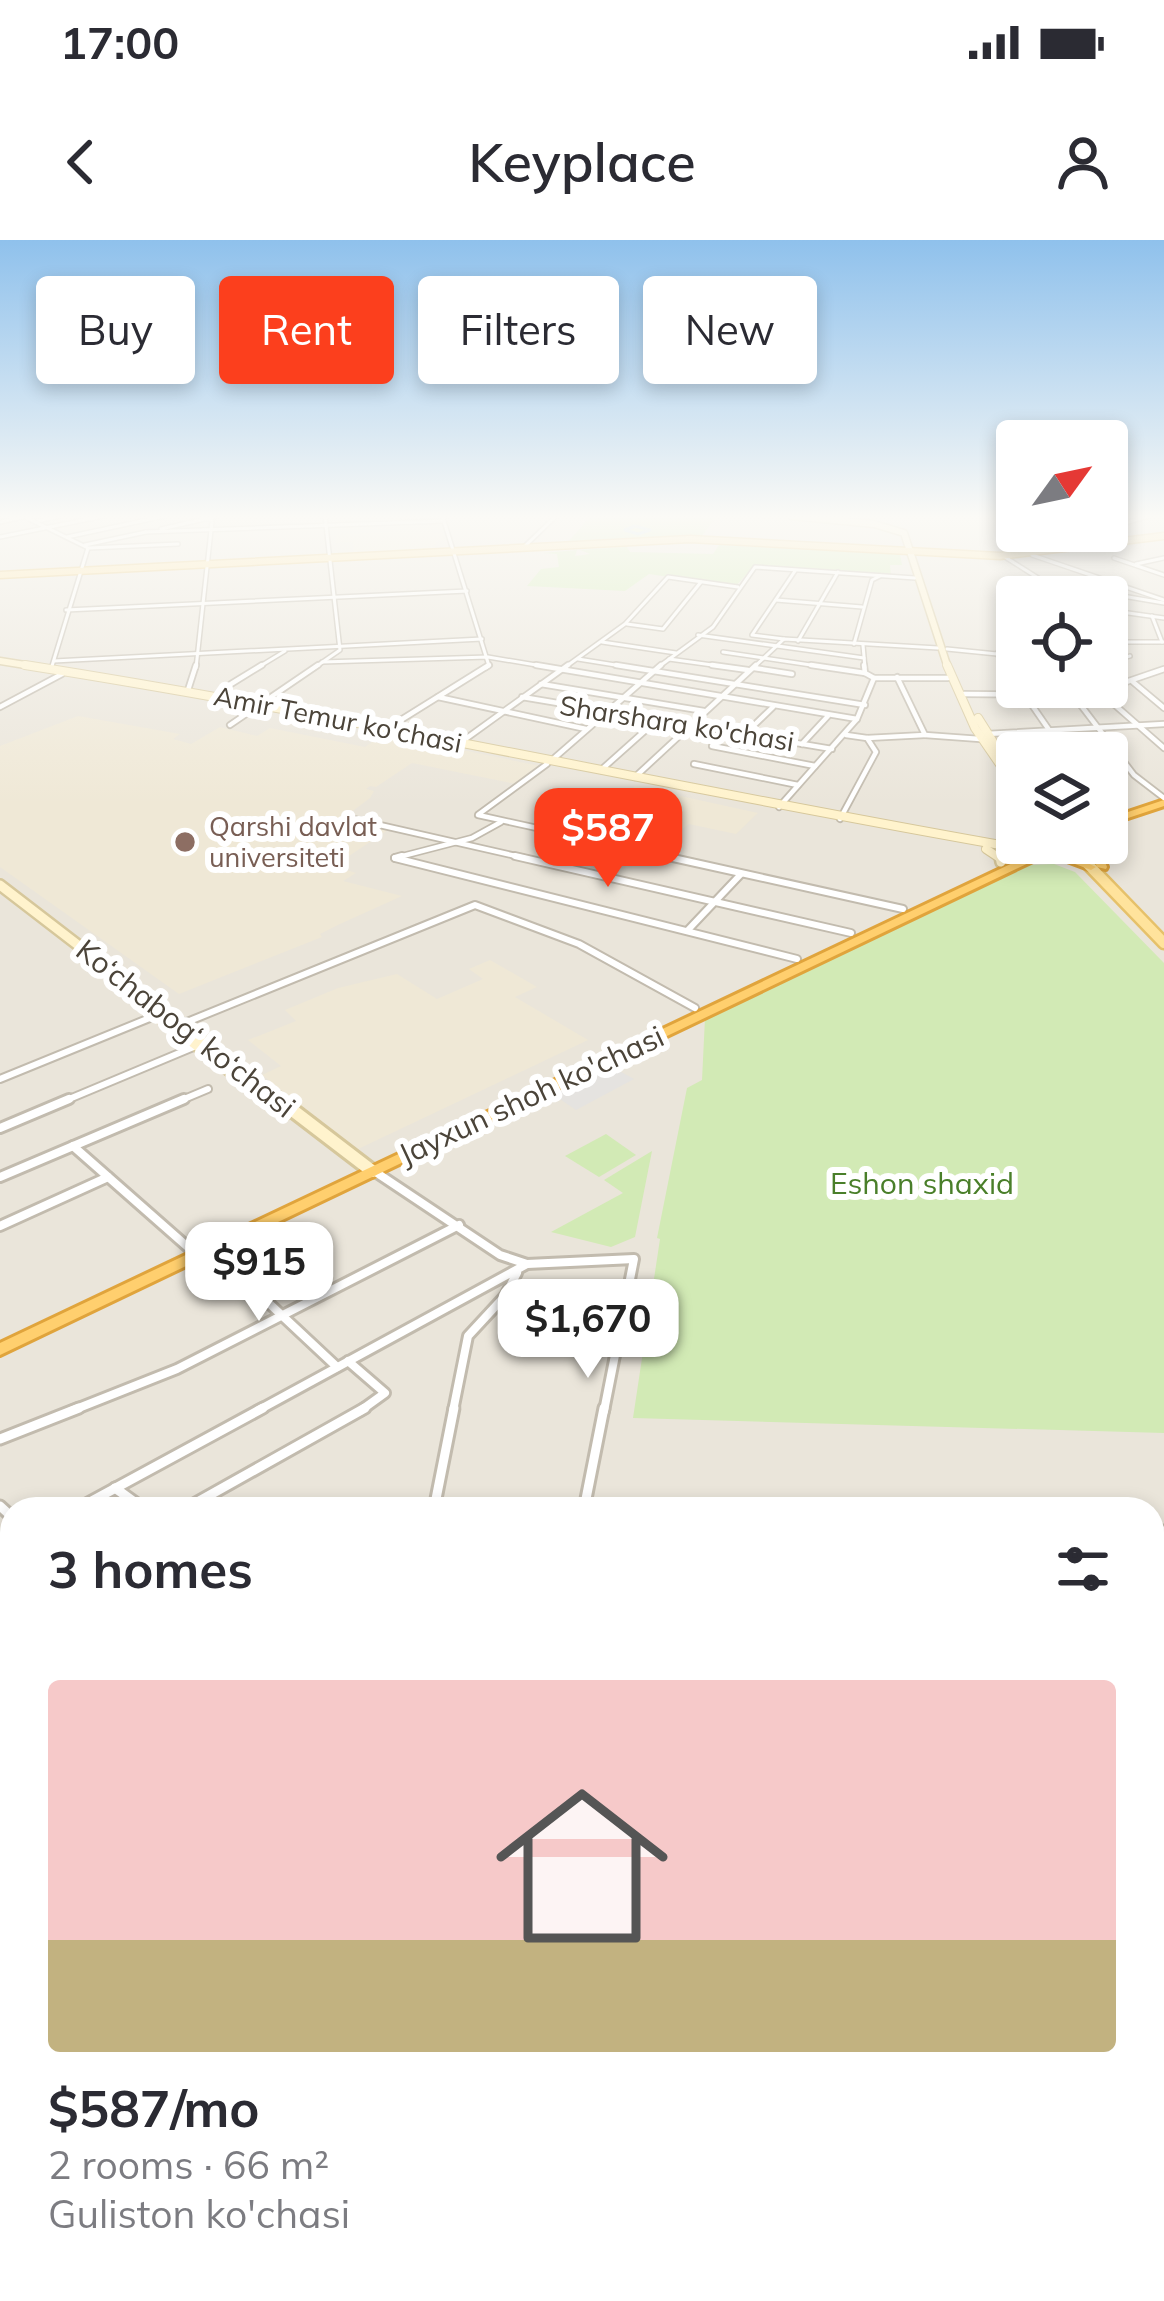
<!DOCTYPE html>
<html lang="en">
<head>
<meta charset="utf-8">
<style>
  :root { --surface:#fff; --page:#f7f7f7; --text:#2b2b33; --muted:#7c7c81; --line:#e1e1e2; --accent:#fc3f1d }
  body { margin:0; font-family:Mulish,sans-serif; background:var(--page); color:var(--text); height:100vh; display:flex; flex-direction:column; font-size:45px; white-space:nowrap }
  * { box-sizing:border-box; margin:0 }
  p { font-size:39px; color:var(--muted) }
  .icon { flex:none; width:66px; height:66px; fill:none; stroke:currentColor; stroke-width:2; stroke-linecap:round; stroke-linejoin:round }
  .map { position:relative; flex:1; overflow:hidden }
  .drawer { position:absolute; left:0px; top:1257px; width:1164px; height:804px; display:flex; flex-direction:column; background:var(--surface); border-radius:36px 36px 0 0; box-shadow:0 6px 18px #0003 }
  .drawer>* { flex:none }
  .hud { position:absolute; left:36px; top:36px; width:1092px; height:108px; display:flex; gap:24px }
  .needle { width:78px; rotate:57deg }
  .tools { position:absolute; left:996px; top:180px; display:grid; gap:24px }
  .tools a { display:grid; place-items:center; width:132px; height:132px; border-radius:12px; background:var(--surface); box-shadow:0 6px 18px #0003; font-size:60px }
  .price { position:absolute; translate:-50% -102px; padding:0 27px; border-radius:24px; background:#fff; color:#222; font-size:39px; line-height:78px; filter:drop-shadow(0 3px 6px #0008) }
  .price::after { content:''; position:absolute; left:50%; top:72px; width:36px; height:27px; margin-left:-18px; background:inherit; clip-path:polygon(0 0,100% 0,50% 100%) }
  .price.on { background:var(--accent); color:#fff }
  ul { padding:0; list-style:none }
  li { display:grid; align-content:center; gap:24px; height:636px; padding:0 48px }
  li+li { border-top:3px solid var(--line) }
  li span { display:grid; place-items:center; height:372px; border-radius:12px; color:#555 }
  li>.icon { margin-inline-start:auto }
  span .icon { width:216px; height:216px; fill:#fffc; stroke-width:1 }
  li b { font-size:51px }
  h2 { display:flex; justify-content:space-between; align-items:center; height:144px; padding:0 48px; font-size:51px }
  .chip { padding:0 42px; border-radius:12px; background:var(--surface); box-shadow:0 6px 18px #0003; font-size:42px; line-height:108px }
  .chip.on { background:var(--accent); color:#fff }
  .status { display:flex; justify-content:space-between; align-items:center; height:84px; padding:0 60px; background:var(--surface); direction:ltr }
  .status svg { height:33px; fill:currentColor }
  header { display:flex; justify-content:space-between; align-items:center; height:156px; padding:0 48px; background:var(--surface); font-size:54px; font-weight:600 }
  .map>svg:first-child { display:block }
</style>
</head>
<body>
<div class="status"><b>17:00</b><svg viewBox="0 0 49 12"><path d="M0 12V9h3v3zM5 12V6h3v6zM10 12V3h3v9zM15 12V0h3v12zM26 1h20v11H26zM47 4h2v5h-2z"/></svg></div>
<header><svg class="icon" aria-label="back" viewBox="0 0 24 24"><path d="M15 5l-7 7 7 7"/></svg>Keyplace<svg class="icon" aria-label="person" viewBox="0 0 24 24"><circle cx="12" cy="8" r="4"/><path d="M4 21q1-7 8-7t8 7"/></svg></header>
<div class="map">
<svg width="1164" height="2061" viewBox="0 0 1164 2061">
  <rect width="100%" height="100%" fill="#f6f3ec"/>
  <path fill="#eae5da" fill-rule="evenodd" d="M0,276H1017V291H1107V276H1164V2061H0ZM1017,357H1107V447H1017ZM1017,513H1107V603H1017ZM12,1269H1152V2049H12Z"/>
  <g fill="#efe8d6">
    <path d="M431,288L434,293H442L445,300L437,301L434,310L354,313L353,302L336,303L335,295Z"/>
    <path d="M78,476L180,494L173,499L191,504L220,487L257,496L270,488L365,507L384,494L540,526L516,544L412,523L376,547L370,546L366,549L374,551L370,558L342,579L388,590L334,626L356,633L343,641L402,656L340,684L320,694L322,697L179,754L0,627V506Z"/>
    <path d="M635,546L758,573L736,594L689,584L659,608L588,593Z"/>
    <path d="M490,720L537,747L515,757L588,800L356,910L262,835L281,826L248,800L296,781L285,770L338,748L397,734L437,759L483,739L469,729Z"/>
  </g>
  <g fill="#d2eab5">
    <path d="M591,276L715,278L701,297L569,301Z"/>
    <path d="M719,305L900,314L902,325H890L891,335L905,337L754,326L735,347L649,334L625,351L527,346L541,329L559,327L557,314L543,313L577,310L575,316L590,314L580,310L627,307L630,312L713,314Z"/>
    <path d="M1054,624L1075,632L1164,723V1193L633,1178L660,999L657,998L687,848L702,840L705,778L1030,625Z"/>
    <path d="M606,894L636,915L599,937L565,916Z"/>
    <path d="M652,911L635,997L611,1007L551,992L623,953L604,940Z"/>
  </g>
  <path fill="#e5e3e0" d="M612,827L634,839L576,870L554,855Z"/>
  <g fill="none" stroke-linecap="round" stroke-linejoin="round">
    <path stroke="#a9d4f2" stroke-width="3" d="M635,286L650,290L638,294L625,290Z"/>
    <g stroke="#c2bbae" stroke-width="6">
      <g id="street-far5">
        <path d="M23,276L88,308L52,426"/>
        <path d="M443,278L489,426L486,428"/>
        <path d="M38,281L60,276"/>
        <path d="M0,282L23,277"/>
        <path d="M1107,288L1149,276"/>
        <path d="M161,289L218,276"/>
        <path d="M1066,291L1104,303"/>
        <path d="M145,292L444,281"/>
        <path d="M0,297L104,276"/>
        <path d="M67,297L165,276"/>
        <path d="M85,305L146,292"/>
        <path d="M89,308L178,304"/>
        <path d="M523,308L556,276"/>
        <path d="M1032,315L1164,360"/>
        <path d="M1005,317L1046,343L1164,363"/>
        <path d="M1114,318L1164,335"/>
        <path d="M1136,324L1164,318"/>
        <path d="M776,360L862,367"/>
        <path d="M66,370L467,351"/>
        <path d="M1107,370L1164,378"/>
        <path d="M1152,376L1162,402"/>
        <path d="M1107,380V396"/>
        <path d="M627,384L663,389L701,342"/>
        <path d="M698,395L864,418"/>
        <path d="M784,399L752,395L795,331"/>
        <path d="M798,401L838,332"/>
        <path d="M602,402L676,413"/>
        <path d="M1107,402H1164"/>
        <path d="M854,404L872,340L880,336"/>
        <path d="M863,405L865,428"/>
        <path d="M947,409L1017,416"/>
        <path d="M723,412L831,428"/>
        <path d="M997,413L1004,428"/>
        <path d="M578,419L634,428"/>
        <path d="M669,419L734,428"/>
        <path d="M54,421L482,399"/>
        <path d="M322,422L488,417L554,428"/>
        <path d="M1107,423L1130,416"/>
        <path d="M196,428L212,281L205,276"/>
        <path d="M257,428L285,411"/>
        <path d="M314,428L340,410L325,276"/>
        <path d="M564,428L625,384L668,337L738,347"/>
        <path d="M657,428L713,387L755,327L915,338"/>
        <path d="M753,428L784,399L938,408"/>
      </g>
    </g>
    <g stroke="#c2bbae" stroke-width="8">
      <g id="street-far4">
        <path d="M536,425L857,479"/>
        <path d="M616,425L865,465"/>
        <path d="M712,425L748,430"/>
        <path d="M811,425L865,433"/>
        <path d="M1002,425L1016,455"/>
        <path d="M754,428L792,434"/>
        <path d="M874,438H948"/>
        <path d="M1133,442L1164,468"/>
        <path d="M231,444L262,425"/>
        <path d="M541,444L704,471"/>
        <path d="M1067,447L1134,535L1164,558"/>
        <path d="M188,450L196,425"/>
        <path d="M1100,452L1164,508"/>
        <path d="M964,454L1088,455L1164,429"/>
        <path d="M1025,455L1065,513"/>
        <path d="M438,457L586,489"/>
        <path d="M522,457L832,509"/>
        <path d="M0,467L62,434"/>
        <path d="M230,485L318,425"/>
        <path d="M388,488L489,425"/>
        <path d="M745,494L773,467"/>
        <path d="M987,494L1164,484"/>
        <path d="M925,495L980,499"/>
        <path d="M867,498L925,495L897,437"/>
        <path d="M460,503L568,425"/>
        <path d="M802,504L828,476"/>
        <path d="M712,506L815,526"/>
        <path d="M552,520L661,425"/>
        <path d="M694,524L798,545"/>
        <path d="M601,530L657,480"/>
        <path d="M635,537L756,425"/>
        <path d="M1107,561L1126,576"/>
        <path d="M779,567L857,479L874,438L865,433L864,425"/>
        <path d="M479,574L547,524"/>
        <path d="M478,575L678,619"/>
        <path d="M349,578L529,619"/>
        <path d="M840,579L876,512L867,498L846,495"/>
        <path d="M395,618L400,619"/>
        <path d="M395,618L472,598L501,582"/>
      </g>
    </g>
    <g stroke="#c2bbae" stroke-width="10">
      <g id="street-far3">
        <path d="M515,616L851,693"/>
        <path d="M664,616L903,669"/>
        <path d="M395,618L797,719"/>
        <path d="M395,618L402,616"/>
        <path d="M688,690L741,634"/>
        <path d="M182,784L475,665L579,704L695,768"/>
        <path d="M0,839L157,775"/>
        <path d="M62,862L196,806"/>
        <path d="M177,862L208,849"/>
      </g>
    </g>
    <g stroke="#c2bbae" stroke-width="14">
      <g id="street-far2">
        <path d="M0,888L69,859"/>
        <path d="M73,906L190,1009"/>
        <path d="M374,931L500,1015L527,1024"/>
        <path d="M0,937L184,859"/>
        <path d="M0,986L108,937"/>
        <path d="M211,1009L337,1127"/>
        <path d="M348,1121L385,1153L360,1171"/>
        <path d="M71,1171L177,1129L459,985"/>
        <path d="M257,1171L527,1024L634,1019L604,1171"/>
        <path d="M453,1171L468,1096L505,1056L517,1033"/>
      </g>
    </g>
    <g stroke="#c2bbae" stroke-width="15">
      <g id="street-far1">
        <path d="M0,1199L79,1168"/>
        <path d="M115,1248L144,1269"/>
        <path d="M0,1266L12,1277"/>
        <path d="M77,1269L263,1168"/>
        <path d="M185,1269L365,1168"/>
        <path d="M434,1269L454,1168"/>
        <path d="M584,1269L604,1168"/>
        <path d="M1152,1290L1164,1291"/>
        <path d="M0,1362L12,1354"/>
        <path d="M1152,1370H1164"/>
      </g>
    </g>
    <g stroke="#c2bbae" stroke-width="18">
      <g id="street">
        <path d="M1152,1844L1164,1848"/>
        <path d="M301,2049L310,2061"/>
        <path d="M1088,2049V2061"/>
        <path d="M469,2061L470,2049"/>
        <path d="M582,2061L585,2049"/>
        <path d="M761,2061L764,2049"/>
        <path d="M940,2061L941,2049"/>
      </g>
    </g>
    <g stroke="#d6c79b" stroke-width="9">
      <g id="secondary-far4">
        <path d="M791,276L874,284L904,293L948,428"/>
        <path d="M0,421L44,428"/>
      </g>
    </g>
    <g stroke="#d6c79b" stroke-width="10">
      <g id="secondary-far3">
        <path d="M25,425C361,478 694,552 1029,610"/>
        <path d="M947,425L975,488L1017,549"/>
        <path d="M978,478L1012,532"/>
        <path d="M986,609L1001,619"/>
      </g>
    </g>
    <g stroke="#d6c79b" stroke-width="14">
      <g id="secondary-far2">
        <path d="M1000,616L1001,622"/>
        <path d="M0,645L282,862"/>
        <path d="M162,779L270,862"/>
      </g>
    </g>
    <g stroke="#d6c79b" stroke-width="18">
      <g id="secondary-far1">
        <path d="M266,859L284,873"/>
        <path d="M278,859L372,931"/>
      </g>
    </g>
    <g stroke="#d6c79b" stroke-width="26">
      <g id="secondary">
        <path d="M0,2004L12,2023"/>
        <path d="M28,2049L36,2061"/>
      </g>
    </g>
    <g stroke="#e6c16a" stroke-width="9">
      <path id="primary-far2" d="M0,335L690,299L1000,316L1164,296"/>
    </g>
    <g stroke="#e6c16a" stroke-width="10">
      <path id="primary-far1" d="M1067,603L1083,619"/>
    </g>
    <g stroke="#e6c16a" stroke-width="15">
      <path id="primary" d="M1080,616L1164,703"/>
    </g>
    <g stroke="#e0a43c" stroke-width="6">
      <g id="highway">
        <path d="M1164,560V566L1107,585V579Z"/>
        <path d="M1055,603H1068L1048,614L1072,616L1096,627L1091,630L1067,621L1037,619L0,1115V1103Z"/>
        <path d="M1088,603H1098L1107,627L1106,629L1097,627Z"/>
      </g>
    </g>
    <use href="#street-far5" stroke="#fff" stroke-width="3"/>
    <use href="#street-far4" stroke="#fff" stroke-width="4.5"/>
    <use href="#street-far3" stroke="#fff" stroke-width="6"/>
    <use href="#street-far2" stroke="#fff" stroke-width="8"/>
    <use href="#street-far1" stroke="#fff" stroke-width="9"/>
    <use href="#street" stroke="#fff" stroke-width="12"/>
    <use href="#secondary-far4" stroke="#fff3cd" stroke-width="6"/>
    <use href="#secondary-far3" stroke="#fff3cd" stroke-width="8"/>
    <use href="#secondary-far2" stroke="#fff3cd" stroke-width="9"/>
    <use href="#secondary-far1" stroke="#fff3cd" stroke-width="12"/>
    <use href="#secondary" stroke="#fff3cd" stroke-width="20"/>
    <use href="#primary-far2" stroke="#ffe39c" stroke-width="6"/>
    <use href="#primary-far1" stroke="#ffe39c" stroke-width="8"/>
    <use href="#primary" stroke="#ffe39c" stroke-width="10"/>
    <use href="#highway" fill="#ffcf6e" fill-rule="evenodd"/>
  </g>
  <linearGradient id="sky" x2="0" y2="1"><stop stop-color="#8fc1ec"/><stop offset="0.49" stop-color="#fbfaf6"/><stop offset="1" stop-color="#fbfaf6" stop-opacity="0"/></linearGradient>
  <rect width="1164" height="565" fill="url(#sky)"/>
  <circle fill="#8d6e63" stroke="#fff" stroke-width="4.5" cx="185" cy="602" r="12"/>
  <g text-anchor="middle" dominant-baseline="central" stroke-width="12" stroke-linejoin="round" paint-order="stroke">
    <g font-size="27" fill="#4b4439" stroke="#fff">
      <text transform="translate(338 479) rotate(11)">Amir Temur ko'chasi</text>
      <text transform="translate(677 483) rotate(9)">Sharshara ko'chasi</text>
    </g>
    <g font-size="27" fill="#785e54" stroke="#fff" text-anchor="start">
      <text x="209" y="586">Qarshi davlat<tspan x="209" dy="31">universiteti</tspan></text>
    </g>
    <g font-size="30" fill="#4b4439" stroke="#fff">
      <text transform="translate(186 788) rotate(38)">Ko‘chabog‘ ko‘chasi</text>
      <text transform="translate(531 855) rotate(-25)">Jayxun shoh ko'chasi</text>
    </g>
    <g font-size="30" fill="#4a7f2a" stroke="#fff">
      <text x="922" y="943">Eshon shaxid</text>
    </g>
  </g>
</svg>
<div class="tools">
<a><svg class="needle" viewBox="-14 -14 28 28"><path d="M0-13l5 13h-10z" fill="#e53935"/><path d="M0 13l5-13h-10z" fill="#7c7c81"/></svg></a>
<a><svg class="icon" aria-label="locate" viewBox="0 0 24 24"><circle cx="12" cy="12" r="6"/><path d="M12 2v4M12 18v4M2 12h4M18 12h4"/></svg></a>
<a><svg class="icon" aria-label="layers" viewBox="0 0 24 24"><path d="M12 4l9 5-9 5-9-5zM3 14l9 5 9-5"/></svg></a>
</div>
<b class="price on" style="left:608px;top:650px">$587</b>
<b class="price" style="left:259px;top:1084px">$915</b>
<b class="price" style="left:588px;top:1141px">$1,670</b>
<div class="hud">
<a class="chip">Buy</a>
<a class="chip on">Rent</a>
<a class="chip">Filters</a>
<a class="chip">New</a>
</div>
<section class="drawer">
<h2>3 homes<svg class="icon" aria-label="filters" viewBox="0 0 24 24"><path d="M4 7h16M4 17h16"/><circle cx="9" cy="7" r="2"/><circle cx="15" cy="17" r="2"/></svg></h2>
<ul>
<li><span style="background:linear-gradient(#f6c9c9 70%,#c2b280 0)"><svg class="icon" aria-label="home" viewBox="0 0 24 24"><path d="M3 11l9-7 9 7M6 9v11h12V9"/></svg></span><div><b>$587/mo</b><p>2 rooms · 66 m²</p><p>Guliston ko'chasi</p></div></li>
</ul>
</section>
</div>
</body>
</html>
